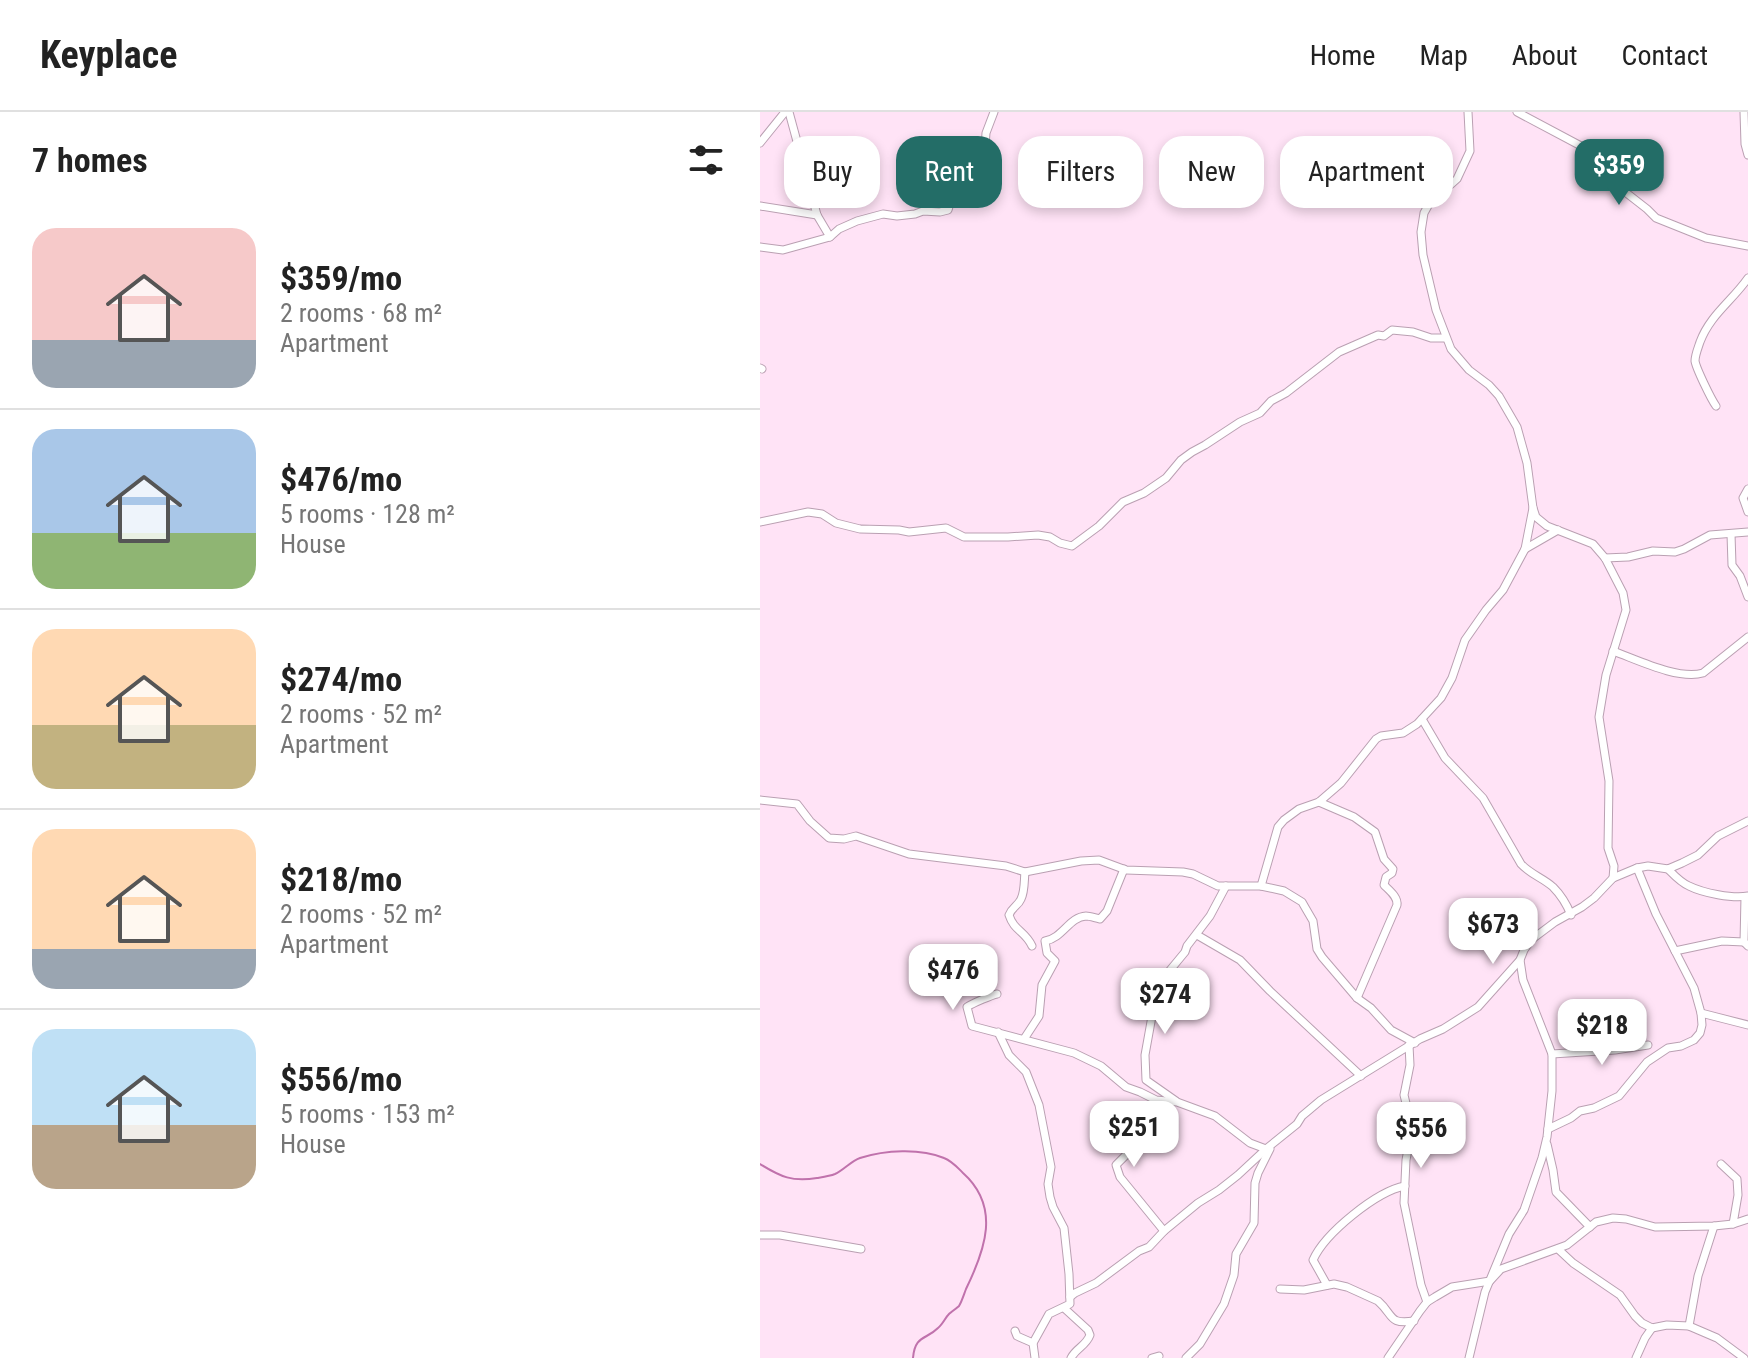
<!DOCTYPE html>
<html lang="en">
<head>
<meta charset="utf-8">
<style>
  :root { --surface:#fff; --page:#f6f6f6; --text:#222; --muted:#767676; --line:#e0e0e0; --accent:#236d67 }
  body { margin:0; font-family:"Roboto Condensed",sans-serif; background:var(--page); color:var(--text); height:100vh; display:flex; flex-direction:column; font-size:30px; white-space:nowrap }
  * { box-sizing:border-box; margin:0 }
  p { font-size:26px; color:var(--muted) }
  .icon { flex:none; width:44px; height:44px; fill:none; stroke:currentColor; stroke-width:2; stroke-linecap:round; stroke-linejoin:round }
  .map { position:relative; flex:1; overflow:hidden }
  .sheet { display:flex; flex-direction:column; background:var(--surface); width:760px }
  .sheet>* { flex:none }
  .banner { position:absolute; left:24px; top:24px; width:760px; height:72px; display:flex; gap:16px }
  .price { position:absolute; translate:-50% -68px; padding:0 18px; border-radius:16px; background:#fff; color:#222; font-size:26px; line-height:52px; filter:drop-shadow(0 2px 4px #0008) }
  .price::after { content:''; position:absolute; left:50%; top:48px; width:24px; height:18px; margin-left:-12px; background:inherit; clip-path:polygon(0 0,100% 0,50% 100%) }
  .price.current { background:var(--accent); color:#fff }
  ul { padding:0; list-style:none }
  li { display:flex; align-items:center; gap:24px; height:200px; padding:0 32px }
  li+li { border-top:2px solid var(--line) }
  li span { display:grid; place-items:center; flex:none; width:224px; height:160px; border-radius:24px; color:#555 }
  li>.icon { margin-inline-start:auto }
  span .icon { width:96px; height:96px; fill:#fffc; stroke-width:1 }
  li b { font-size:34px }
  h2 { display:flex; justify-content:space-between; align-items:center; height:96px; padding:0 32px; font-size:34px }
  .chip { padding:0 28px; border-radius:24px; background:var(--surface); box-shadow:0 4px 12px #0003; font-size:28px; line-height:72px }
  .chip.current { background:var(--accent); color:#fff }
  header { display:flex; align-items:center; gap:48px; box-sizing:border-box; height:112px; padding:0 40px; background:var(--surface); border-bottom:2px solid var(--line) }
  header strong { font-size:38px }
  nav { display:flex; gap:44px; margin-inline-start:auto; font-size:28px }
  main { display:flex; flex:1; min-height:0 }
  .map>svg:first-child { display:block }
</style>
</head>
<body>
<header>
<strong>Keyplace</strong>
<nav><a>Home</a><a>Map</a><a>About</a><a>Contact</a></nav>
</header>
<main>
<section class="sheet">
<h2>7 homes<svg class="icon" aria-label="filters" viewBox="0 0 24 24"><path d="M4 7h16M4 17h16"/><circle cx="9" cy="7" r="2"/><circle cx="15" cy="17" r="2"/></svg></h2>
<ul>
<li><span style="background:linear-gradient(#f6c9c9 70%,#9aa5b1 0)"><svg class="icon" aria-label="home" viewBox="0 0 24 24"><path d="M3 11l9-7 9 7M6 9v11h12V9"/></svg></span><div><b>$359/mo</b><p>2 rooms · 68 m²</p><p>Apartment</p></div></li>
<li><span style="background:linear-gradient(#a9c7e8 65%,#8fb573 0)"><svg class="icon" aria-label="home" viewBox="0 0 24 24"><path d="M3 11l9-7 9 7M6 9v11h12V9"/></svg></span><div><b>$476/mo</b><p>5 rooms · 128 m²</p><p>House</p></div></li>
<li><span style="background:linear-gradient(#ffd9b3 60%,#c2b280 0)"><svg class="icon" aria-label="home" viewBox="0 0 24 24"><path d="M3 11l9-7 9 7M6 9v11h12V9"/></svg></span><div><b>$274/mo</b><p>2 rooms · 52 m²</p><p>Apartment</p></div></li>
<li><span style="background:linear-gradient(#ffd9b3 75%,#9aa5b1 0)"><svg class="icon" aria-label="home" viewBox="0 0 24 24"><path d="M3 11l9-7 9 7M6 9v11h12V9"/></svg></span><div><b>$218/mo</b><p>2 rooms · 52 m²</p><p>Apartment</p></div></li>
<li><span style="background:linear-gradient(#bfe0f5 60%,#b9a48a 0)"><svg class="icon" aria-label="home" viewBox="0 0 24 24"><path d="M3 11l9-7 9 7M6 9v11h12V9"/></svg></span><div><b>$556/mo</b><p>5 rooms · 153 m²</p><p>House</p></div></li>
</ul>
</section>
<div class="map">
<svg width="988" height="1246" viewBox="0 0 988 1246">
  <rect width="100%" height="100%" fill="#ffe3f6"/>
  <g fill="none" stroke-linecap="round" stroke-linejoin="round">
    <path stroke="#c072ac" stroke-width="2" d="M0,1052C21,1065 32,1070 57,1066C63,1065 70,1064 75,1062C84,1058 91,1049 100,1046C125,1038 160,1036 184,1046C192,1049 197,1055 203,1061C241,1095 225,1138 206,1177C204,1182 202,1189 199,1194C198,1195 190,1201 189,1202C185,1206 183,1212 178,1216C166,1228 155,1223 153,1246"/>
    <g stroke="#baa0b2" stroke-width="9">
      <g id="minor">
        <path d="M29,0L57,103L70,125"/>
        <path d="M708,0L710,39L697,67L669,92L664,101L661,120L663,143L676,198L691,237L709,258L729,273L739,284L757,315L767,351L773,396L776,405L787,414L833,432L845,446L863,481L866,498L846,563L839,605L849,669L848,736L854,754L853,766L834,786L822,795L795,810L771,828L764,838L760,848L763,868L792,942V979L787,1025L782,1046L764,1098L749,1122L725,1180L709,1246"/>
        <path d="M757,0L821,34L830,43L846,65L887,97L896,106L946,126L988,134"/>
        <path d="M984,0L985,32L988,43"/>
        <path d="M0,31L25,0"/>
        <path d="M0,94L57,103"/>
        <path d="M0,135L23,138L70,125L79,117L97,109L123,102L137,104L155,102L163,99L180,100L188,98L196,72L225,34L226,21L234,0"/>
        <path d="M0,256L2,257"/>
        <path d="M956,294C951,287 936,256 935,249C935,243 938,236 940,230C950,203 972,189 988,166"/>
        <path d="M988,377L983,386L988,400"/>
        <path d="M0,410L48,400L62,402L76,411L100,417L139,418L149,420L186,416L204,425H248L278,423L290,425L300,431L312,434L339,414L363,390L384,381L406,366L421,348L432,340L445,333L480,310L500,301L511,289L526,281L579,240L618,223L624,224L632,218L653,220L671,226H685"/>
        <path d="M971,422L972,453L980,464L988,485"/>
        <path d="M765,437L798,418"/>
        <path d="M845,446L868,445L893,439L915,440L924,437L950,423L988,420"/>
        <path d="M853,539C878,548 918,568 943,561L988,525"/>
        <path d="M662,607L685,646L723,686L761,752C770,762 783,766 793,775C801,783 807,793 811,803"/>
        <path d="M0,688L37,692L50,709L69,726L84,727L96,724L149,742L246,754L265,760L321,749L339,748L366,758L423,760L433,762L458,774H501L524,779L542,790L546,797L553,809L557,837L562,845L597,886L611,896L631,918L655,931"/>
        <path d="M559,690L594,705L615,720L624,747L633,757L632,761L626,765L624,773C630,779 638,785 637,793L597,886"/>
        <path d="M908,757C914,763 920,770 929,774C943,781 973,787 988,784"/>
        <path d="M265,760C264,768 265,779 261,787C258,794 252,795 249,803C254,819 265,819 272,834"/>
        <path d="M853,766L877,756L888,754L908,757L922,751L938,743L958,724L988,709"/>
        <path d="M501,774L518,715L524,708L539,697L559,690L581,671L616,627L621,624L643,621L657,612L681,586L692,566L705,528L726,498L743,478L765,437L773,396"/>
        <path d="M985,785L984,830L988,834"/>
        <path d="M437,823L480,848L510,879L601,964"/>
        <path d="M915,839L962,829L984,830"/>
        <path d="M237,882C232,883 213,891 207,895L212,914L314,941L341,954L366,975L380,980L396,988L417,990L455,1004L490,1031L506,1037L537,1012L542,1004L561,988L660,927L683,917L718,895L760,848"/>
        <path d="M941,901L988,913"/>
        <path d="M238,920L249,943L266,960L279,993L291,1055L288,1072L290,1085L293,1095L304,1116L309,1162L310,1192L289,1202L273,1231L275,1246"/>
        <path d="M264,927L279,904L282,873L295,849L287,841L285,829C303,826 309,805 326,804C330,804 335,806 340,807L347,799L364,757"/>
        <path d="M649,933L650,953L644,983L652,1016L646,1048L644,1091L661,1173L667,1190"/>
        <path d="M792,942L855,938L888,933"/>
        <path d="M416,989L386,968L385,943L396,882L406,863L425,840L427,834L450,804L466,774"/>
        <path d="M788,1017L811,1006L820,999L834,996L859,984L887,950L908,936L921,934L934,928L940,921L942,913L941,901L934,876L896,802L877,756"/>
        <path d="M787,1032L793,1058L796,1080L830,1115"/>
        <path d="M961,1052L977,1067L978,1083L973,1112"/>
        <path d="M404,1119L360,1065L356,1053L379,1030L383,1009L386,1005L398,994L405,991"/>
        <path d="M0,1123H20L101,1137"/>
        <path d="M798,1137L813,1151L860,1183L875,1204L882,1211L892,1216L907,1213L929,1214L957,1226L984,1246"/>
        <path d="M567,1173L553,1148C565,1121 617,1079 645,1074"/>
        <path d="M520,1177L544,1178L574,1172L587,1175L618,1189C634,1203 628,1213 654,1209"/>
        <path d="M310,1185L315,1181L336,1171L379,1139L389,1135L404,1119L438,1091L459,1078L478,1063L506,1037"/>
        <path d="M304,1196L328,1218L330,1223C326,1234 316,1236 311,1246"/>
        <path d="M929,1214L938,1164L954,1114"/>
        <path d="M255,1219L257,1224L273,1231"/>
        <path d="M392,1246L399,1244"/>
        <path d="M426,1246L440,1232L464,1192L474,1163L476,1142L494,1111L495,1071L498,1061L510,1037"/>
        <path d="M628,1246L660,1199L667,1190L675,1185L692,1175L730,1169L741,1157L807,1133L836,1110L853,1106L866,1107L895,1115L954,1114L973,1112L988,1107"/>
        <path d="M876,1246L885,1226L892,1216"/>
      </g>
    </g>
    <use href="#minor" stroke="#fff" stroke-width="7"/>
  </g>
</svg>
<b class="price current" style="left:859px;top:95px">$359</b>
<b class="price" style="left:733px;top:854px">$673</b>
<b class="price" style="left:193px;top:900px">$476</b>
<b class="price" style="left:405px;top:924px">$274</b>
<b class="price" style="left:842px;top:955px">$218</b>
<b class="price" style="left:374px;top:1057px">$251</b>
<b class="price" style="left:661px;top:1058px">$556</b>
<div class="banner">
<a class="chip">Buy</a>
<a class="chip current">Rent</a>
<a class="chip">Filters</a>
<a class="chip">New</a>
<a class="chip">Apartment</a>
</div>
</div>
</main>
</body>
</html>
